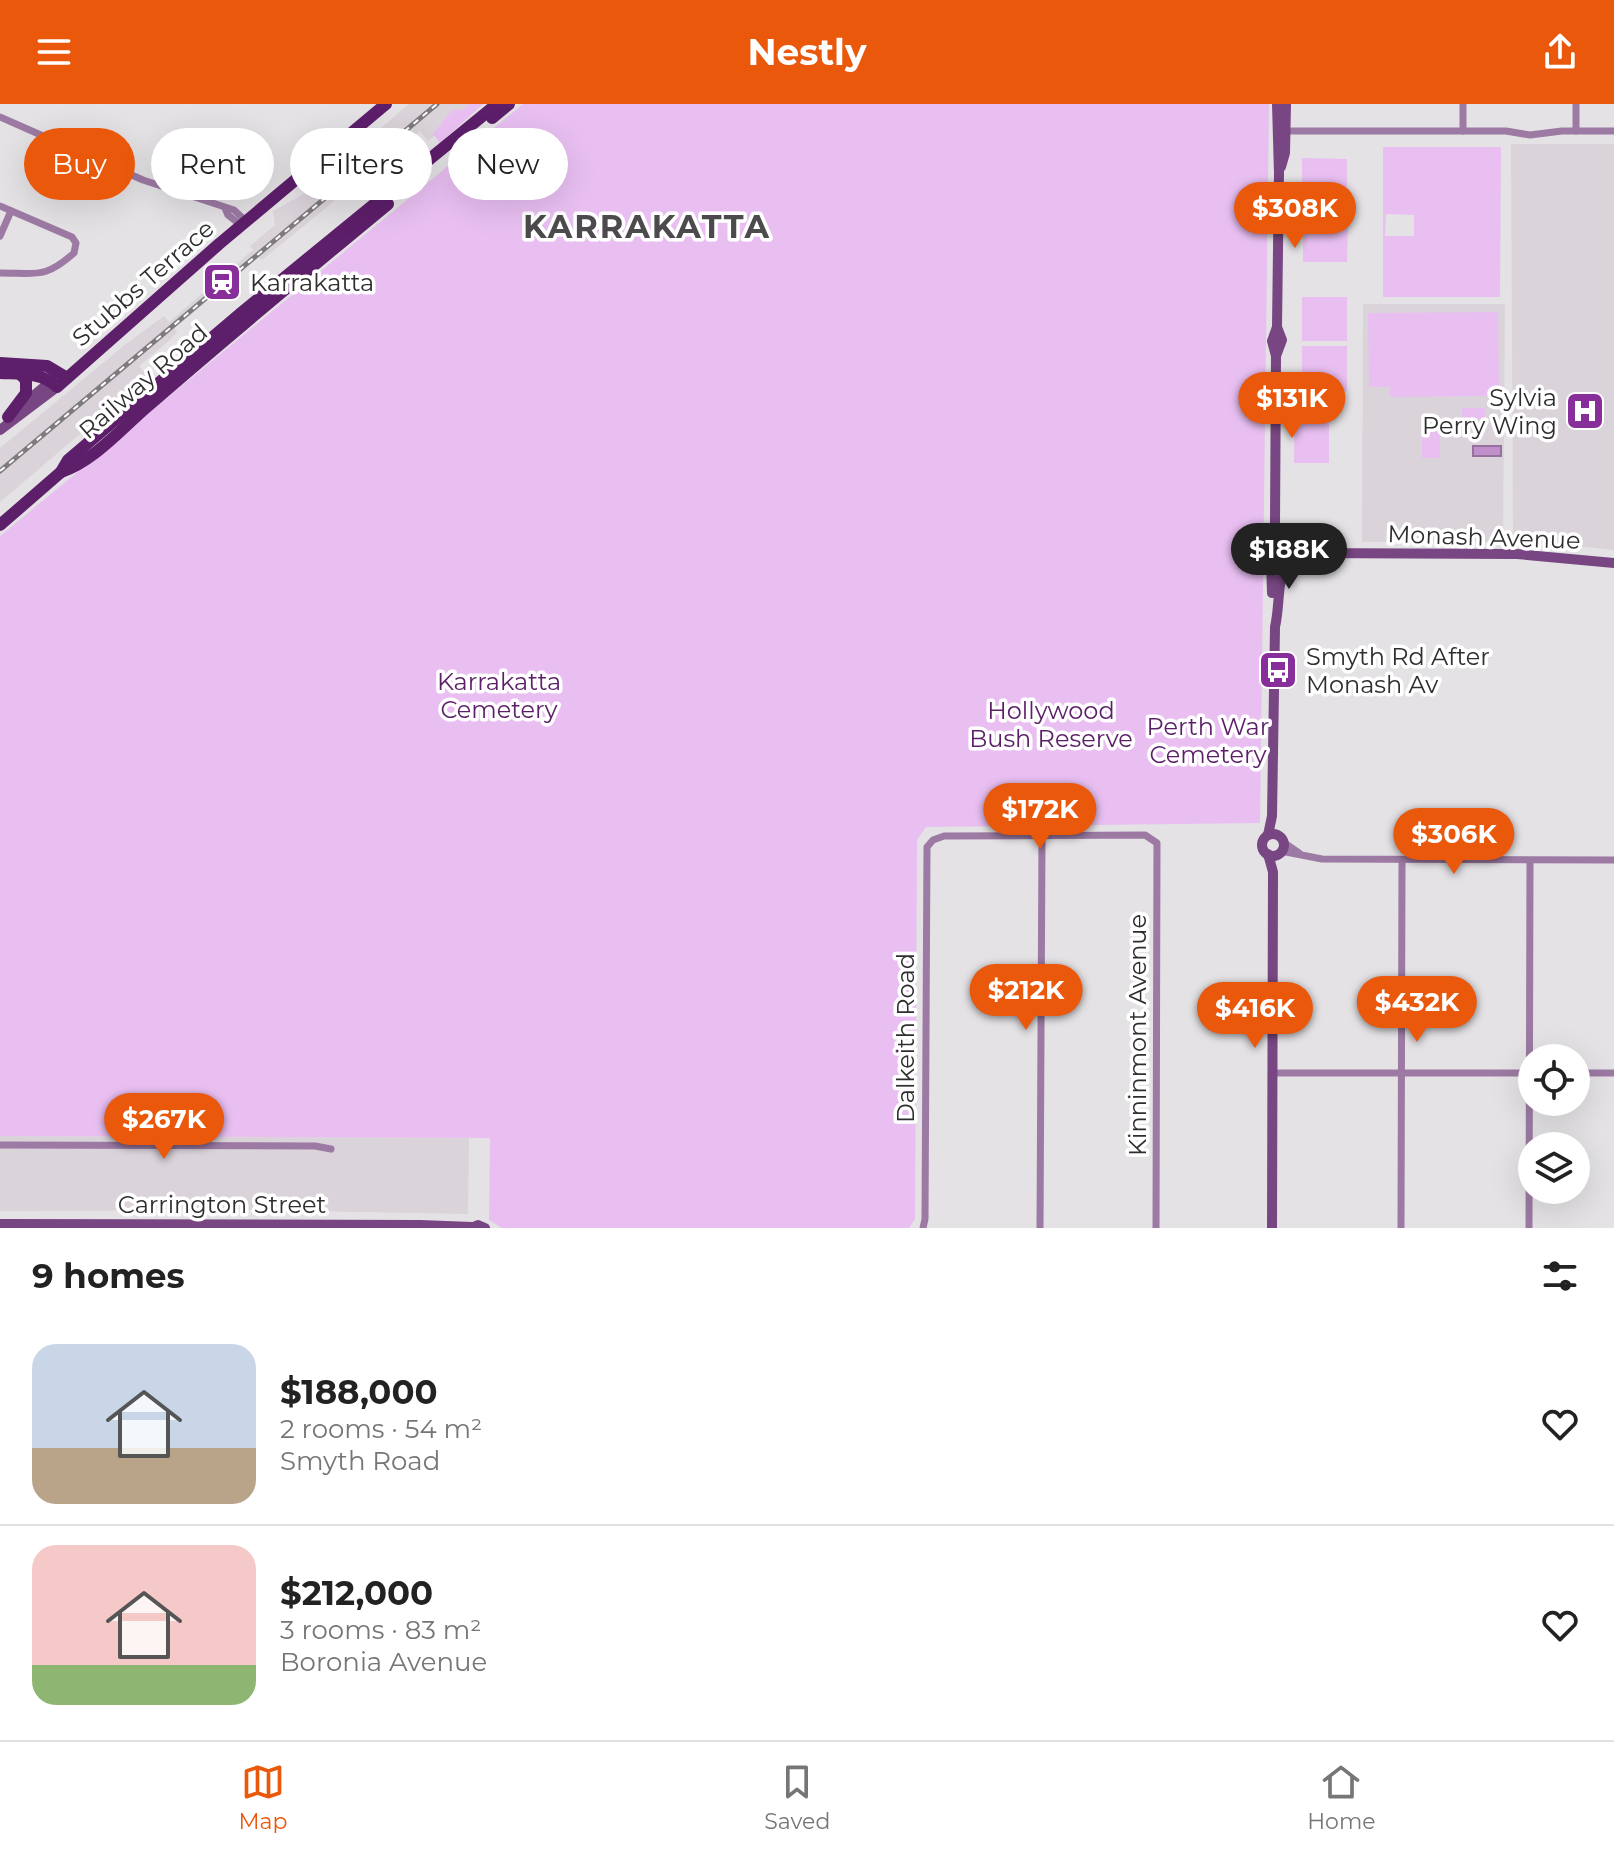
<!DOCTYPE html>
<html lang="en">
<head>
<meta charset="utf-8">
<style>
  :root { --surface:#fff; --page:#f6f6f6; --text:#222; --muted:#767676; --line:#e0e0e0; --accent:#ea580c }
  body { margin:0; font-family:Montserrat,sans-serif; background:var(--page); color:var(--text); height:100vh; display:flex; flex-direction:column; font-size:30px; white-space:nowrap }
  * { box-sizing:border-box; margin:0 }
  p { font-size:26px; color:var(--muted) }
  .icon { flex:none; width:44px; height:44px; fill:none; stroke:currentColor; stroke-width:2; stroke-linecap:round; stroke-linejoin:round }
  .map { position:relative; height:1124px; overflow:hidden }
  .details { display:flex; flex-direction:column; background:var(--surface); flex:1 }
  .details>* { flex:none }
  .banner { position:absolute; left:24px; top:24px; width:800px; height:72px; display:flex; gap:16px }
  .buttons { position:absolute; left:1518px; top:940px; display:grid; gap:16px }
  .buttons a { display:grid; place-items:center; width:72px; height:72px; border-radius:50%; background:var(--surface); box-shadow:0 8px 32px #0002; font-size:40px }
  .price { position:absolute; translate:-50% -68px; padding:0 18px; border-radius:28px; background:var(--accent); color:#fff; font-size:26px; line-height:52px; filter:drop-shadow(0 2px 4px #0008) }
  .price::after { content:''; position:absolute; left:50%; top:48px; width:24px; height:18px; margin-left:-12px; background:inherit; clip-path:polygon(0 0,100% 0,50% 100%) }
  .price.on { background:#222; color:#fff }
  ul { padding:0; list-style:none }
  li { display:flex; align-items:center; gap:24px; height:200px; padding:0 32px }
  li+li { border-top:2px solid var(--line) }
  li span { display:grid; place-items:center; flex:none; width:224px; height:160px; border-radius:24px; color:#555 }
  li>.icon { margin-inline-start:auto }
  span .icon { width:96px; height:96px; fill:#fffc; stroke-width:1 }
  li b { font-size:34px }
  h2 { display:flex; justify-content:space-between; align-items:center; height:96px; padding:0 32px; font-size:34px }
  .pill { padding:0 28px; border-radius:36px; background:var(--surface); box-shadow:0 8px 32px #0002; font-size:28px; line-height:72px }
  .pill.on { background:var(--accent); color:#fff }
  header { display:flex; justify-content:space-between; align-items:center; height:104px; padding:0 32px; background:var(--accent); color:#fff; font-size:36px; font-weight:700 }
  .tab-bar { display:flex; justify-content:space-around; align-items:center; height:112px; border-top:2px solid var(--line); background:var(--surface); font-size:22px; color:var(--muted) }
  .tab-bar a { display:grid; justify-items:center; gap:4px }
  .tab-bar .on { color:var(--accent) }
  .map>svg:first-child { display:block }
</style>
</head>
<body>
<header><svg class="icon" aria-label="menu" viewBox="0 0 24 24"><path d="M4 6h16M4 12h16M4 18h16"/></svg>Nestly<svg class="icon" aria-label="share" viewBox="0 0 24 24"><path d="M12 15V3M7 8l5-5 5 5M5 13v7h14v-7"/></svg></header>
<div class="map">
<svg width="1614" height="1124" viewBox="0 0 1614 1124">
  <rect width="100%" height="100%" fill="#e4e2e5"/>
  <g fill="#dad3da">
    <path d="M409,0H472L428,37L420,27L262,156L258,152L174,223L177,228L171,235L139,262L147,273L0,398V344L126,240L164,212L169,218L253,146L250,142L275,121L273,107L304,90Z"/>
    <path d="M1511,40H1614V446L1513,435Z"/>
    <path d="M1363,200H1505L1503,438H1362Z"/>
    <path d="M0,1032L469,1034L468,1110L252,1106L0,1107Z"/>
  </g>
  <g fill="#e9bff2" fill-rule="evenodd">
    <path d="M469,0H483L440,39L433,30L452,6H462Z"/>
    <path d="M523,0H1269L1260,719L926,723L917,736L915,1115L909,1124H502L489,1116L490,1034L0,1032V432Z"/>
    <path d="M1383,43H1501L1500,193H1383ZM1386,110L1414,111V132H1385Z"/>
    <path d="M1302,54L1347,55V106H1302Z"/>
    <path d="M1303,113H1348L1347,158H1303Z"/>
    <rect x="1302" y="193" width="45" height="44"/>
    <path d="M1498,208L1499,292L1390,293V283H1369L1368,209Z"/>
    <rect x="1302" y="242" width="45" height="45"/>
    <path d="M1308,297H1337V306H1334L1333,309H1312L1311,306H1308Z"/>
    <rect x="1462" y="304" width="23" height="11"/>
    <rect x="1294" y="319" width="35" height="40"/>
    <rect x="1422" y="325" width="18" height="29"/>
  </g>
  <rect fill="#c18fcb" stroke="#95729c" stroke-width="2" x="1473" y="342" width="28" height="10"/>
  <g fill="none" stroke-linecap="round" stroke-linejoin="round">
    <g stroke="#9c7aa3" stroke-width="7">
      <path d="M1463,0V27"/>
      <path d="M0,13L143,76L234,106L247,118"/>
      <path d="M1283,27H1506L1530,31L1562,27H1614"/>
      <path d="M1576,27V0"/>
      <path d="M0,102L72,133L76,139L74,149C45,175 37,169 0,169"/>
      <path d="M225,104L228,111L242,122"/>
      <path d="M0,132L11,107"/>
      <path d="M1283,738L1299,749"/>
      <path d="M1281,747L1322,755L1614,756"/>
      <path d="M1272,969H1532"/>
      <path d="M1576,969H1614"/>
      <path d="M0,1041L315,1042L331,1045"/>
      <path d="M923,1124L925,1115L927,743L933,736L944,732L1145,731L1157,739L1156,1124"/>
      <path d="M1040,1124L1042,732"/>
      <path d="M1401,1124L1402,756"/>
      <path d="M1529,1124L1530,757"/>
    </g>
    <g stroke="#784682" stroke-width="10">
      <path d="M1281,63L1285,49L1286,0"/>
      <path d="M1276,252L1282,236L1277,223"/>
      <path d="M20,303L51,277"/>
      <path d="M0,326L57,283"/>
      <path d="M1286,443L1305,449L1517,450L1614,459"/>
      <path d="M1270,447L1275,419L1276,252L1272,237L1277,223L1279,69L1277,0"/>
      <path d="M1271,456L1272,489"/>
      <circle cx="1273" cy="741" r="11"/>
      <path d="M1268,731L1272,712L1275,523C1280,501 1277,480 1285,458"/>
      <path d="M1268,750L1273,768L1272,1124"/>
      <path d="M0,1120L420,1121L472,1123"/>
      <path d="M471,1124L478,1121L485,1124"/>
    </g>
    <g stroke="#5d1e6a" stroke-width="12">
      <path d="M492,14L509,0"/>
      <path d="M0,259L47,262L67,274"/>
      <path d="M0,269C19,270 43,268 57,283L219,140L386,0"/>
      <path d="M8,313L26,289V276L20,270"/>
      <path d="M61,368C94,357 122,324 148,302C227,233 308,166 388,100"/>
      <path d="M0,421L61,368L68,356L241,209L497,0"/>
    </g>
    <g stroke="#7d7b7d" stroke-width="5">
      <path id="rail" d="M0,367L437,0"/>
    </g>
    <use href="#rail" stroke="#fff" stroke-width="2" stroke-dasharray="6" stroke-linecap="butt"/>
  </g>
  <defs>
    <g id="station-square" transform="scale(2)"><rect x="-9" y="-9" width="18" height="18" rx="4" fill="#882e9a" stroke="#fff"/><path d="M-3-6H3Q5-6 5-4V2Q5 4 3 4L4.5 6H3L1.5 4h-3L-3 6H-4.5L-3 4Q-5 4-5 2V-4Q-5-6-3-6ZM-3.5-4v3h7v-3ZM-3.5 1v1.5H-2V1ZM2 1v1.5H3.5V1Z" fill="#fff"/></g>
    <g id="hospital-square" transform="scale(2)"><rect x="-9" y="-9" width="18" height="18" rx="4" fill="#882e9a" stroke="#fff"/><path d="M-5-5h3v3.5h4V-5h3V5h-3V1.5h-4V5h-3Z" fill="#fff"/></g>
    <g id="bus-square" transform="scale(2)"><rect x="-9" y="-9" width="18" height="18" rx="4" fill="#882e9a" stroke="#fff"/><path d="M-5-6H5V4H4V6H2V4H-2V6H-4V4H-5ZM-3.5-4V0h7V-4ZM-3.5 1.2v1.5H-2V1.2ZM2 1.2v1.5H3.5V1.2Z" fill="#fff"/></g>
  </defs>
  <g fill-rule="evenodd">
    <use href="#station-square" x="222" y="178"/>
    <use href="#hospital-square" x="1585" y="307"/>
    <use href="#bus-square" x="1278" y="566"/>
  </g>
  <g text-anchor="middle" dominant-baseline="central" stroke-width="7" stroke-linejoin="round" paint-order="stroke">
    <g font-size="24" fill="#2f2e2f" stroke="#fff" text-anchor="start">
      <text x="250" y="178">Karrakatta</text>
      <text x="1557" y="293" text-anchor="end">Sylvia<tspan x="1557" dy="28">Perry Wing</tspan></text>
      <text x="1306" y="552">Smyth Rd After<tspan x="1306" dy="28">Monash Av</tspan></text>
    </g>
    <g font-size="24" fill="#2f2e2f" stroke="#fff">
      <text transform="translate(143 179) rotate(-41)">Stubbs Terrace</text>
      <text transform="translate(143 277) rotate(-41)">Railway Road</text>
      <text transform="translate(1484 433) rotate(2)">Monash Avenue</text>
      <text transform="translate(1137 931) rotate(-90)">Kinninmont Avenue</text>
      <text transform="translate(905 934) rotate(-90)">Dalkeith Road</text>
      <text x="222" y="1100">Carrington Street</text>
    </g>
    <g font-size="24" fill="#5b1f67" stroke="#fff">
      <text x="499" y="577">Karrakatta<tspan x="499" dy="28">Cemetery</tspan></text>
      <text x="1051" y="606">Hollywood<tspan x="1051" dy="28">Bush Reserve</tspan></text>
      <text x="1208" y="622">Perth War<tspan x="1208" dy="28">Cemetery</tspan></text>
    </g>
    <g font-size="32" font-weight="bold" letter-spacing="2" fill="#4c4a4c" stroke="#fff">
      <text x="647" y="122">KARRAKATTA</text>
    </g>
  </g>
</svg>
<div class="buttons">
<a><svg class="icon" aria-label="locate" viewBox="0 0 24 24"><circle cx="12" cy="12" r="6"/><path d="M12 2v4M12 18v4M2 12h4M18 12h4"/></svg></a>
<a><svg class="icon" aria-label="layers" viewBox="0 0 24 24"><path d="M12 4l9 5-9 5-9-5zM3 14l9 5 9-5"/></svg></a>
</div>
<b class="price" style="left:1295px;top:146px">$308K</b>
<b class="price" style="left:1292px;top:336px">$131K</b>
<b class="price on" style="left:1289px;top:487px">$188K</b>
<b class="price" style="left:1040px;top:747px">$172K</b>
<b class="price" style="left:1454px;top:772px">$306K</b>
<b class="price" style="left:1026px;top:928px">$212K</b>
<b class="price" style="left:1417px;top:940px">$432K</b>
<b class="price" style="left:1255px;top:946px">$416K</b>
<b class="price" style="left:164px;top:1057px">$267K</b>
<div class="banner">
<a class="pill on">Buy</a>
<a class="pill">Rent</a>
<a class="pill">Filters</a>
<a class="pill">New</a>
</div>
</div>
<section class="details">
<h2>9 homes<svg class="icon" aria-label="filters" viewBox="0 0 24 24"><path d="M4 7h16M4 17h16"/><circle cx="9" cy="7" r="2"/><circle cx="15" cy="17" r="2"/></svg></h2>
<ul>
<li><span style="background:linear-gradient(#c9d6e8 65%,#b9a48a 0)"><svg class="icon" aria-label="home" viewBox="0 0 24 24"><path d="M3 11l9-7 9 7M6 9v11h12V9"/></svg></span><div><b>$188,000</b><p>2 rooms · 54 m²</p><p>Smyth Road</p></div><svg class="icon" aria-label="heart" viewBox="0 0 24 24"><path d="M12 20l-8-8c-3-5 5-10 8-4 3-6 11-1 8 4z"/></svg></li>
<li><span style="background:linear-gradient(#f6c9c9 75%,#8fb573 0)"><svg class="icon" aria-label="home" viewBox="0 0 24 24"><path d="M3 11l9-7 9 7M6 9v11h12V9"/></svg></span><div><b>$212,000</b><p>3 rooms · 83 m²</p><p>Boronia Avenue</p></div><svg class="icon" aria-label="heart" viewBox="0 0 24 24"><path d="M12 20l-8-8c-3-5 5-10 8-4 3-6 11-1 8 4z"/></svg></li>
</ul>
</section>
<nav class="tab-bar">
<a class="on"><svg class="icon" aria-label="map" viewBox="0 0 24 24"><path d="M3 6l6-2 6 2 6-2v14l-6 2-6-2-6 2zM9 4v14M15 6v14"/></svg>Map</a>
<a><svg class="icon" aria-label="saved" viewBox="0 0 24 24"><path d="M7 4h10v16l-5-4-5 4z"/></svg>Saved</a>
<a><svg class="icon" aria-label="home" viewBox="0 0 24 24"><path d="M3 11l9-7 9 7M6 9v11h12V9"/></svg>Home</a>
</nav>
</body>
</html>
